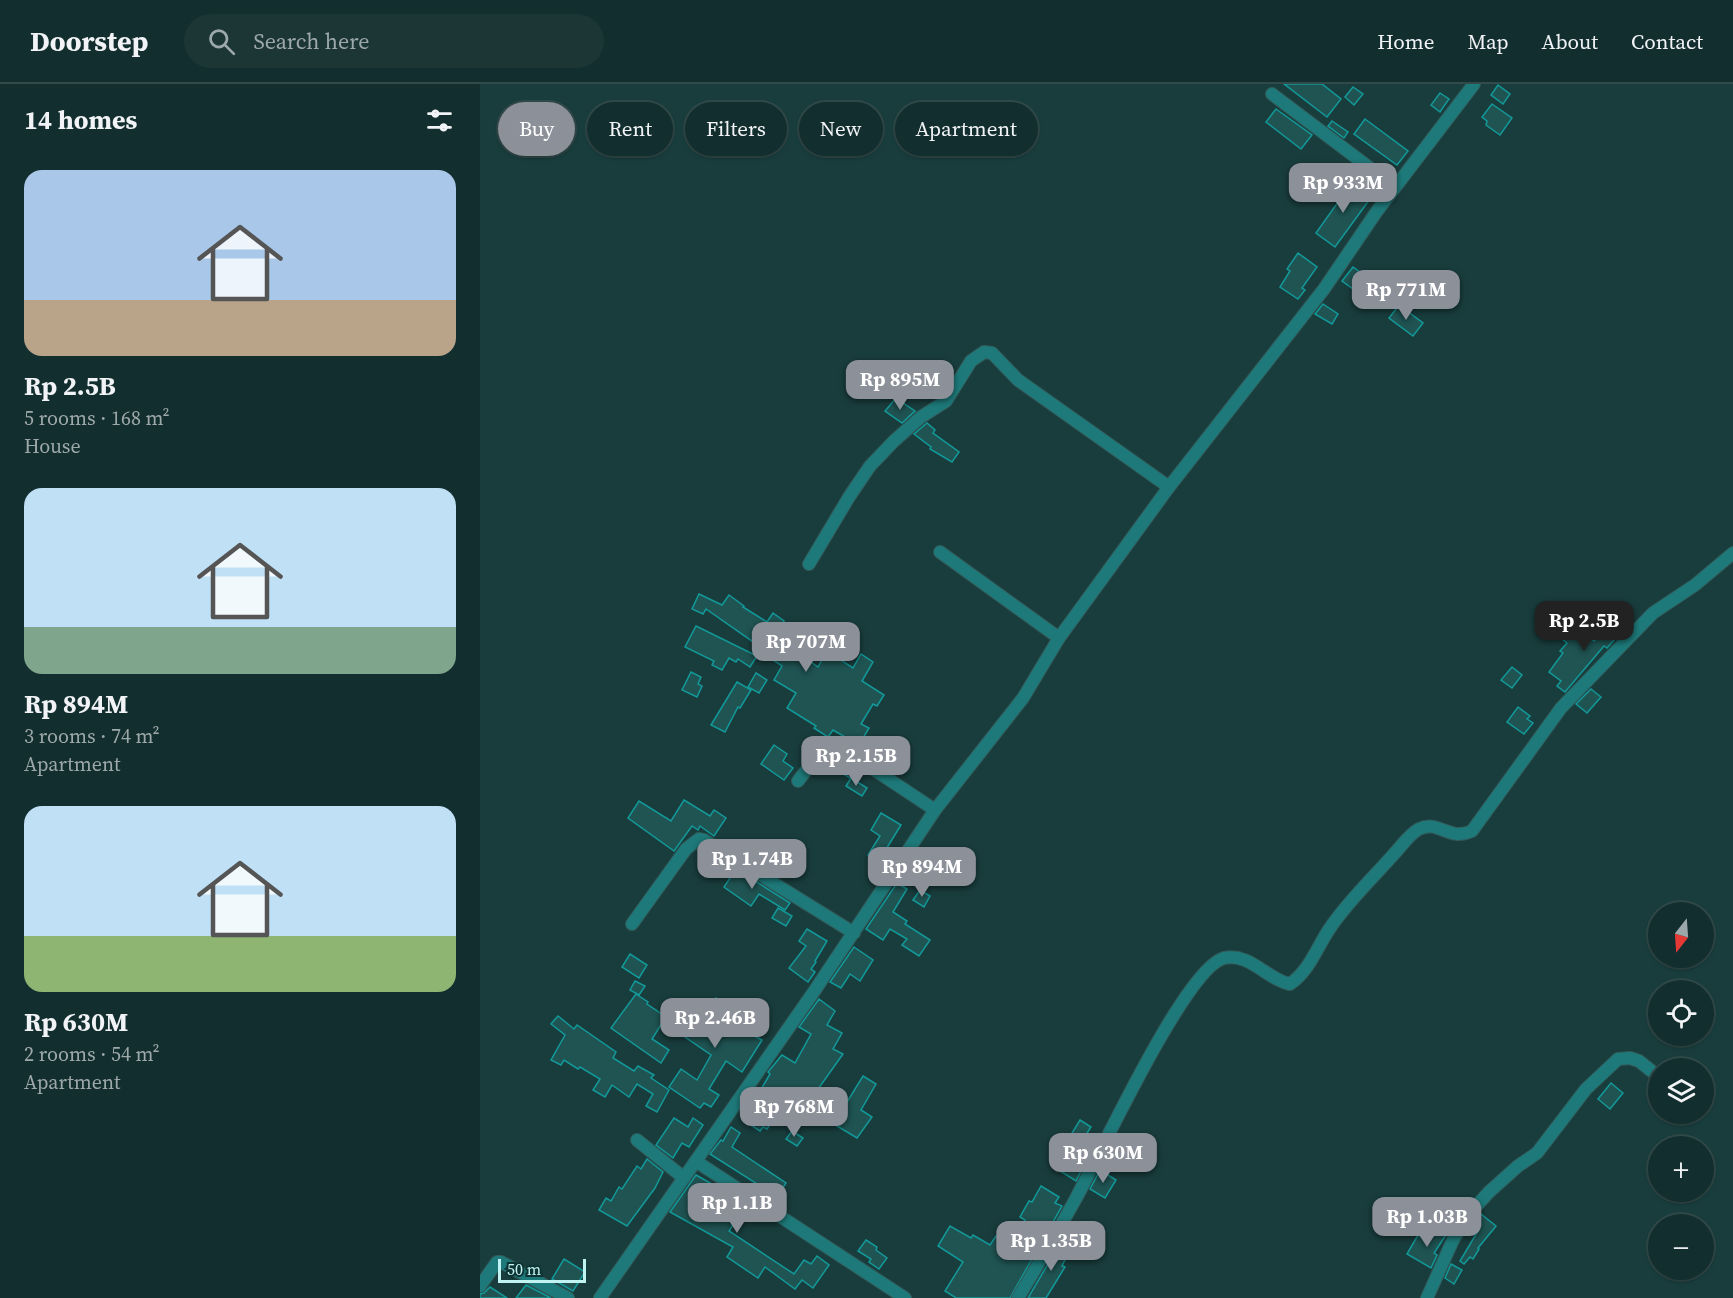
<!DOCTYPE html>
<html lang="en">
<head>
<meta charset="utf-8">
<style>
  :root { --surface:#132e2e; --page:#1c3636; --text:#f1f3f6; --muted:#9da8aa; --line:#324a4a; --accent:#8c9099 }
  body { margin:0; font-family:"Source Serif 4",serif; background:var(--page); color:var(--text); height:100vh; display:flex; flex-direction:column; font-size:22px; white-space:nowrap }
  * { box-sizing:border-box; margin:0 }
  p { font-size:20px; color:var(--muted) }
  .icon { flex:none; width:33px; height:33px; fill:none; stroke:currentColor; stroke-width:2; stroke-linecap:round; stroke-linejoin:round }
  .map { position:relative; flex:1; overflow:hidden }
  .sheet { display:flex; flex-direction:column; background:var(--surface); width:480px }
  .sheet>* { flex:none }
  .hud { position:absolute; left:18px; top:18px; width:570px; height:54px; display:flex; gap:12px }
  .needle { width:39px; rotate:197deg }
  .tools { position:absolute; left:1168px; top:818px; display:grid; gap:12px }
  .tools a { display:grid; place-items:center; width:66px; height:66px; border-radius:50%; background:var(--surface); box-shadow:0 2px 4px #0004,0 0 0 2px var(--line); font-size:30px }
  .scale { position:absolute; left:18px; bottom:15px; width:88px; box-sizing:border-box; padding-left:6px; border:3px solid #c0f3f2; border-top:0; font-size:16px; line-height:21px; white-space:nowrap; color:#c0f3f2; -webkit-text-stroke:4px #0e3333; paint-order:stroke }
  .price { position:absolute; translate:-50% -51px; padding:0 14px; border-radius:12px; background:var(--accent); color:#fff; font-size:20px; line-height:39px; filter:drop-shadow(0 2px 3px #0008) }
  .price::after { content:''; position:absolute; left:50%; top:36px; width:18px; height:14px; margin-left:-9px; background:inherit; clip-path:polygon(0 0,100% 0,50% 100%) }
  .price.on { background:#222; color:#fff }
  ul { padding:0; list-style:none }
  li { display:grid; align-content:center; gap:12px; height:318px; padding:0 24px }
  li span { display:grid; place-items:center; height:186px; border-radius:18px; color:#555 }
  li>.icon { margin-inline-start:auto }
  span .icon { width:108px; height:108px; fill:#fffc; stroke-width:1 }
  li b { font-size:26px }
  h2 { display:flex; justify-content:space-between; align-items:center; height:72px; padding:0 24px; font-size:26px }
  .pill { padding:0 21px; border-radius:27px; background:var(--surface); box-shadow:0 2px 4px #0004,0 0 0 2px var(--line); font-size:21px; line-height:54px }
  .pill.on { background:var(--accent); color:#fff }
  header { display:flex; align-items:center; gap:36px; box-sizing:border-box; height:84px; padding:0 30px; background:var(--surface); border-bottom:2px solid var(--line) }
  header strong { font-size:28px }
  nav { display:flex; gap:33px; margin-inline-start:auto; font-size:21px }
  .search { width:420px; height:54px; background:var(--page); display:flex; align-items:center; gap:15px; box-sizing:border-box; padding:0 21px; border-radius:33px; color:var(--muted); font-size:22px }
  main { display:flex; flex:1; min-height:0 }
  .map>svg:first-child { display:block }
</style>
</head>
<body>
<header>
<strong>Doorstep</strong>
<div class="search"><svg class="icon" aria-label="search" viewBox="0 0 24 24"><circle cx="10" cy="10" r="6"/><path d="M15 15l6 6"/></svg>Search here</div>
<nav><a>Home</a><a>Map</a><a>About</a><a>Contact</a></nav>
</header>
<main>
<section class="sheet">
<h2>14 homes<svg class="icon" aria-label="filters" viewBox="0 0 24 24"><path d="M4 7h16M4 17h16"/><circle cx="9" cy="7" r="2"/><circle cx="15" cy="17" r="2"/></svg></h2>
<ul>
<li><span style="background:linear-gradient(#a9c7e8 70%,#b9a48a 0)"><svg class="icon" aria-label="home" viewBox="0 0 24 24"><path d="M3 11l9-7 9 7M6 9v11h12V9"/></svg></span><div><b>Rp 2.5B</b><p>5 rooms · 168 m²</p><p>House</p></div></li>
<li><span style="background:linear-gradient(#bfe0f5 75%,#7fa58c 0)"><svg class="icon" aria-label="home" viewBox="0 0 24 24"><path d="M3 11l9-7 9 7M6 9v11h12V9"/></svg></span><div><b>Rp 894M</b><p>3 rooms · 74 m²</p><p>Apartment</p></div></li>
<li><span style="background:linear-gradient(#bfe0f5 70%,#8fb573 0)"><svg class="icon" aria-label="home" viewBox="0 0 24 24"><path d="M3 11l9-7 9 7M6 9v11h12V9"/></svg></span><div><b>Rp 630M</b><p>2 rooms · 54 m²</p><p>Apartment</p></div></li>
</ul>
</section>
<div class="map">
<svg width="1253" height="1214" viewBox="0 0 1253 1214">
  <rect width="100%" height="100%" fill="#193d3d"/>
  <g fill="#1f5453" stroke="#139999" stroke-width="1.5">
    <path d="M804,0H842L861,15L847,33Z"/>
    <path d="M1018,1L1030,10L1023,20L1011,11Z"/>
    <path d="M873,3L883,10L874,21L865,13Z"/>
    <path d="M960,9L969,15L960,28L951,21Z"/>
    <path d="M1012,20L1032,34L1020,51L1006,41L1007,37L1002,33Z"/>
    <path d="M796,25L832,51L821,65L786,38Z"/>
    <path d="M885,35L928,67L917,81L874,50Z"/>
    <path d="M852,37L868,48L864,54L848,42Z"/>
    <path d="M864,97L890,115L855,163L836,149L861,114L855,109Z"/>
    <path d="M818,169L837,183L822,204L825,206L818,215L800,203L810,187L807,185Z"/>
    <path d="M873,183L901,203L890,217L862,197Z"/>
    <path d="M843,220L858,230L852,240L835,230Z"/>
    <path d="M919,221L943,239L933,252L909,234Z"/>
    <path d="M416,314L435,327L422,339L405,327Z"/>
    <path d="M447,339L455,346L453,349L479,368L472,378L450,365L451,363L434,350Z"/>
    <path d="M219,510L242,521L249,511L264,522L263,523L287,538L293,529L304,537L297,548L322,562L318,569L338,583L347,567L373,584L381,570L393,578L382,597L404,611L397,622L393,620L381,640L389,644L382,656L377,653L374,658L353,646L348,653L334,644L336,642L307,624L316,609L294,596L302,582L287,572L289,569L226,525L223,530L212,525Z"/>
    <path d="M1139,529L1150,538L1127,564L1124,562L1085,608L1077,602L1081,597L1069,588L1083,569L1080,567L1087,559L1082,555L1088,548L1094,552L1099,545L1114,557Z"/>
    <path d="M216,542L277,572L270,583L258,575L256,578L249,574L242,586L232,581L234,577L205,563Z"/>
    <path d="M1032,583L1042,591L1032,604L1021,596Z"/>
    <path d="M211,588L221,593L218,600L222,602L217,613L202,606Z"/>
    <path d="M276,589L287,596L279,609L268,603Z"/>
    <path d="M257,598L271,606L260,624L258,623L245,648L231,641Z"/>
    <path d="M1111,605L1121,613L1107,629L1096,620Z"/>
    <path d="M1038,623L1050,632L1047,635L1053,639L1044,650L1027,638Z"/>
    <path d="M294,661L307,670L303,677L313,684L304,696L281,680Z"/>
    <path d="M350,669H355L376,684L370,694L343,678Z"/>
    <path d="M371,694L387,704L382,712L366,702Z"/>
    <path d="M204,716L230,732L234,726L246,734L234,752L220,742L218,746L212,742L194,767L148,734L159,717L191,737Z"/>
    <path d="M401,729L421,741L405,767L409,769L403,780L388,771L400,752L391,746Z"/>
    <path d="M256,785L310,819L305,826L279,810L271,822L244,803Z"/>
    <path d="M417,799L427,805L413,828L427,837L425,840L450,856L439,872L422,861L427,855L410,845L403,856L386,845Z"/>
    <path d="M440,806L450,812L444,823L433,816Z"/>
    <path d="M298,824L312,832L306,842L292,834Z"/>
    <path d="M327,845L347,857L335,877L336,878L331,885L335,888L328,898L309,884L326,862L319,857Z"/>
    <path d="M374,863L393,876L380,897L370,890L361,904L350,898Z"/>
    <path d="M150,870L167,881L159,894L142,883Z"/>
    <path d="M155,897L165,902L159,911L150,906Z"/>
    <path d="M156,910L168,918L167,920L186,933L172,955L189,966L181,979L131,944Z"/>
    <path d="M236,914L252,922L249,928L280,947L276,953L282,956L262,988L246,977L229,1005L239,1011L231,1023L224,1019L220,1024L189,1003L201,985L217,996L231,971L189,942L196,932L211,941L222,924L228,928Z"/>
    <path d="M339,915L355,927L347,941L362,949L353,965L363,970L331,1015L323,1009L307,1034L298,1029L287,1045L283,1043L280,1047L263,1036L276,1015L271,1012L276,1005L280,1007L290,990L288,988L302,971L315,979L331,950L319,943Z"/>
    <path d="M78,932L94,945L97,941L136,968L133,974L154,987L158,982L174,991L171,994L189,1006L177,1028L166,1022L173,1010L157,1000L149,1013L132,1001L125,1013L113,1006L120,995L100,983L98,985L84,976L81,981L71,976L85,951L71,940Z"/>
    <path d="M383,992L396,1000L381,1026L392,1033L377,1054L347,1036L358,1019L364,1023Z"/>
    <path d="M1131,999L1143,1009L1130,1025L1118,1015Z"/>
    <path d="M194,1034L208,1043L213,1034L223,1041L209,1063L202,1059L193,1074L176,1061Z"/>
    <path d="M600,1036L611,1043L607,1049L613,1052L596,1079L603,1083L596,1097L577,1085L595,1058L589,1054Z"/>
    <path d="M251,1043L260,1049L252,1063L306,1099L295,1116L286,1110L288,1107L230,1070L241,1056L243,1057Z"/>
    <path d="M312,1047L323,1054L317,1062L306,1055Z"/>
    <path d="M167,1075L183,1088L175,1104L147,1142L119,1126L126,1114L131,1117L139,1103L142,1105L157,1082L161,1085Z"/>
    <path d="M620,1086L636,1096L625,1114L610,1105Z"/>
    <path d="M216,1091L239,1104L235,1111L257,1124L251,1134L256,1136L249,1147L314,1190L324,1176L331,1180L337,1172L349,1181L333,1204L322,1196L315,1205L285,1183L278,1194L247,1173L253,1163L190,1128Z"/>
    <path d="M561,1102L579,1113L575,1119L582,1122L530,1214H476L465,1207L483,1178L458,1162L470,1142L491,1154L493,1151L510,1161L516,1152L531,1161L545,1136L540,1133L549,1117L552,1118Z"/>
    <path d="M1001,1130L1016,1142L998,1164L999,1165L993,1175L990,1173L984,1180L980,1177L998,1147L992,1142Z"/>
    <path d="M956,1144L966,1151L954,1169L957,1171L951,1184L927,1170L938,1151L947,1157Z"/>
    <path d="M386,1156L397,1163L396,1166L407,1174L399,1185L389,1178L391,1175L378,1167Z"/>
    <path d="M582,1156L592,1161L582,1182L585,1183L566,1214H548Z"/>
    <path d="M84,1175L105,1188L93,1207L72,1195Z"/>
    <path d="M971,1180L982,1186L974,1200L965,1194Z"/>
    <path d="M46,1201L71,1214H36Z"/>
    <path d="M10,1203L27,1214H0V1210L4,1209Z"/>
  </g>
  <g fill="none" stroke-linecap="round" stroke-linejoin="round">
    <g stroke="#325a5a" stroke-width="14">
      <g id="minor">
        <path d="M792,10L915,103"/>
        <path d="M460,468L579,554"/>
        <path d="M329,480L369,413L390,382L414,357L441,333L466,317L491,277L504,268L512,269L538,296L689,403"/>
        <path d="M318,697L346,661H357L455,726"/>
        <path d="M152,840L206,765L219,755L224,756L374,849"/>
        <path d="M157,1056L204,1094"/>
        <path d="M217,1078L425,1214"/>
        <path d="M0,1202L17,1178H21L88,1214"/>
        <path d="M120,1214L333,909L455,726L543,614L579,554L689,403L844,205L897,127L994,0"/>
        <path d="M538,1214C557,1182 577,1149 595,1116C618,1075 705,884 744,874C769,868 788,896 810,900C830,886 837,863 850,844C868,817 892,795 913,771C921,763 929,750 939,745C959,735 968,758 992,747L1081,624L1173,529L1215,501L1253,469"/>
        <path d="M947,1214L973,1156L989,1130L1009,1108L1038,1082L1057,1069L1106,1005L1138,975L1150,974L1159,977L1179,993"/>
      </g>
    </g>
    <use href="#minor" stroke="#1e7a7a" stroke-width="12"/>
  </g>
</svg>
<div class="tools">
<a><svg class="needle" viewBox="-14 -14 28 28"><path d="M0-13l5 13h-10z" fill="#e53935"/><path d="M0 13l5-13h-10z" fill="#9da8aa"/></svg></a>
<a><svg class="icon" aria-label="locate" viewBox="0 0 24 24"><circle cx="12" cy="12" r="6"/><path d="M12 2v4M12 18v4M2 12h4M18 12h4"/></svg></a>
<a><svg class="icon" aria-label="layers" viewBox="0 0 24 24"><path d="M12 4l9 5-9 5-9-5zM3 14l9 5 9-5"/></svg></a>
<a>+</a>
<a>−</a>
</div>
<div class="scale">50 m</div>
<b class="price" style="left:863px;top:130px">Rp 933M</b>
<b class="price" style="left:926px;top:237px">Rp 771M</b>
<b class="price" style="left:420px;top:327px">Rp 895M</b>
<b class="price on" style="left:1104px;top:568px">Rp 2.5B</b>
<b class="price" style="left:326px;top:589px">Rp 707M</b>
<b class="price" style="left:376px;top:703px">Rp 2.15B</b>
<b class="price" style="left:272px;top:806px">Rp 1.74B</b>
<b class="price" style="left:442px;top:814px">Rp 894M</b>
<b class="price" style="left:235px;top:965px">Rp 2.46B</b>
<b class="price" style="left:314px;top:1054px">Rp 768M</b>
<b class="price" style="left:623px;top:1100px">Rp 630M</b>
<b class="price" style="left:257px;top:1150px">Rp 1.1B</b>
<b class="price" style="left:947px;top:1164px">Rp 1.03B</b>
<b class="price" style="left:571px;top:1188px">Rp 1.35B</b>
<div class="hud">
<a class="pill on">Buy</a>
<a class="pill">Rent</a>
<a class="pill">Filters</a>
<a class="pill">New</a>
<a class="pill">Apartment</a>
</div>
</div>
</main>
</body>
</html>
